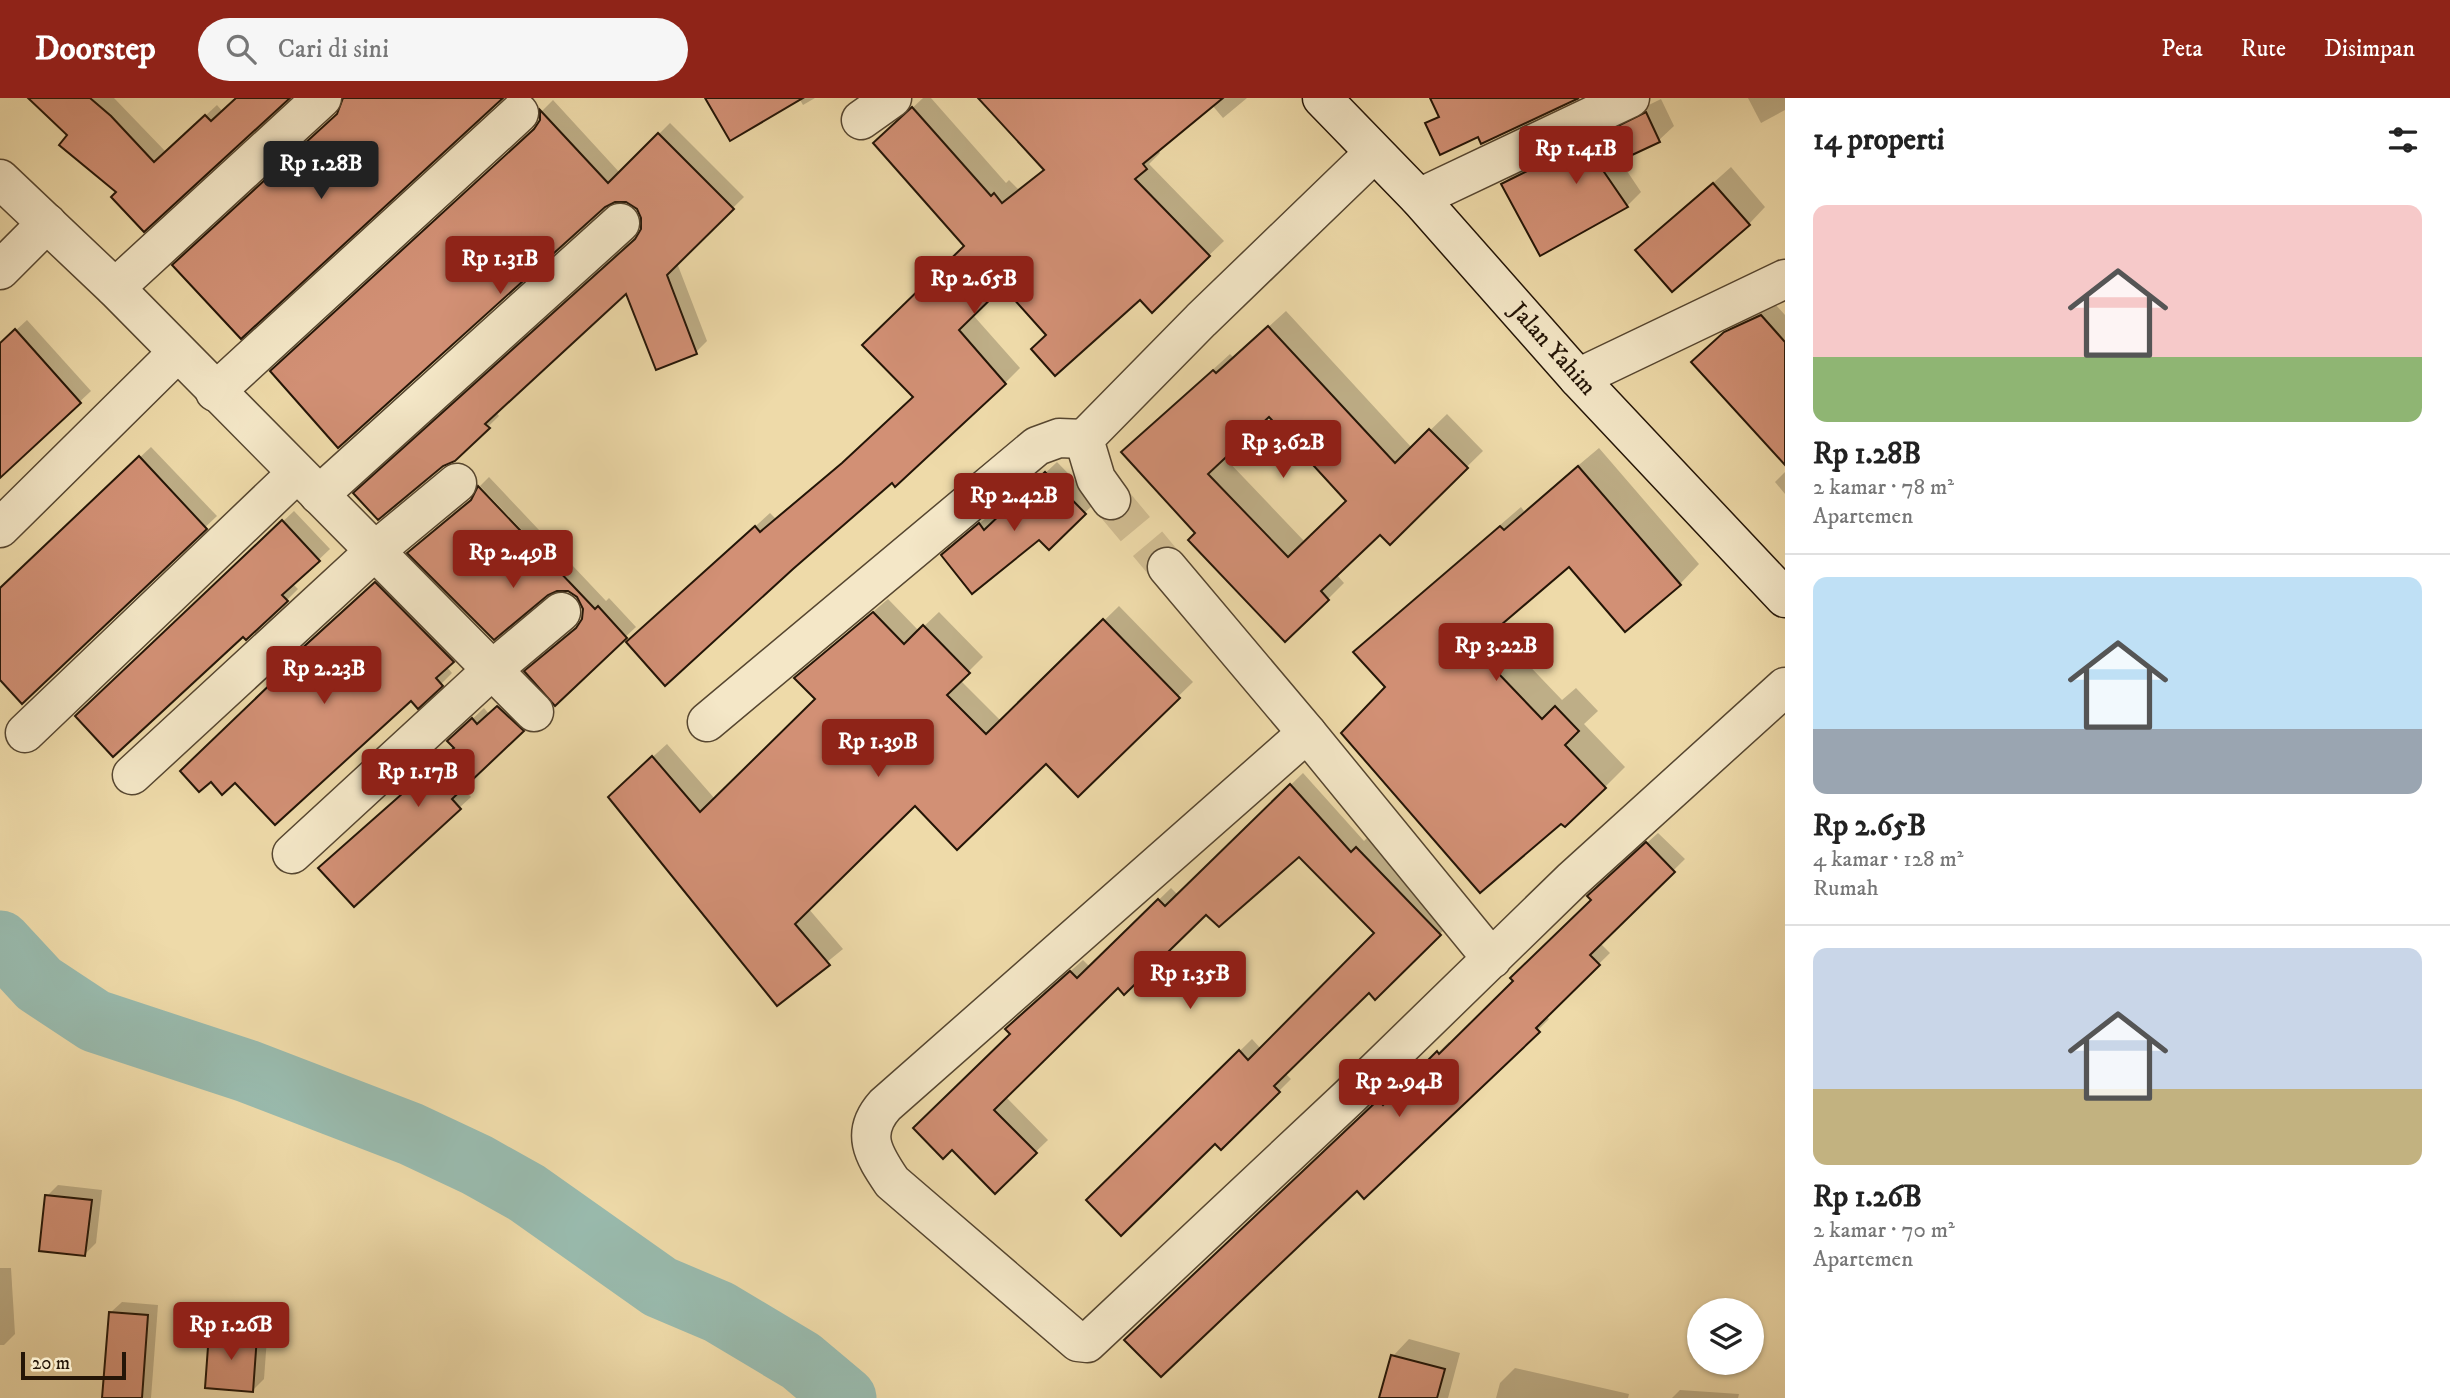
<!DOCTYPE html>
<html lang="id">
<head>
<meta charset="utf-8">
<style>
  :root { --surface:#fff; --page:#f6f6f6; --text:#222; --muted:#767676; --line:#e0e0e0; --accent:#8f2418 }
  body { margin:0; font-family:"IM FELL DW Pica",serif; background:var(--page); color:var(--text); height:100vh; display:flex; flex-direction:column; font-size:26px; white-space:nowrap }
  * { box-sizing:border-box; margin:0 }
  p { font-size:23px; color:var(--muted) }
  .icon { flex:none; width:38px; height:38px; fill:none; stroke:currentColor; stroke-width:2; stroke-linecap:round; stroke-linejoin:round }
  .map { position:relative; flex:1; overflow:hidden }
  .side { display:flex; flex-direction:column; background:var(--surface); width:665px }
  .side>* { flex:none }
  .fabs { position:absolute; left:1687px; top:1200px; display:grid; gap:14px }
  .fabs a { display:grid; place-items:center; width:77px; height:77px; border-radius:50%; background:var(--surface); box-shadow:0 2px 5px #0004; font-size:35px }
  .scale { position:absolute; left:21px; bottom:18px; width:105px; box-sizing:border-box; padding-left:7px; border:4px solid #241507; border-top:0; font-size:19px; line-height:24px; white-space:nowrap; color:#241507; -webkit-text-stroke:5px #f4e7c7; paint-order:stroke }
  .price { position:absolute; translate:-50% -60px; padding:0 16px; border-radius:7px; background:var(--accent); color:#fff; font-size:23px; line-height:46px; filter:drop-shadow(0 2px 4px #0008) }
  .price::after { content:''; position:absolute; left:50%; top:42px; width:21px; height:16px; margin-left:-10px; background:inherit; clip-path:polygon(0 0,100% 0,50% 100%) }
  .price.selected { background:#222; color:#fff }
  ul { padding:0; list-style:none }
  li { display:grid; align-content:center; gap:14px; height:371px; padding:0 28px }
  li+li { border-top:2px solid var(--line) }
  li span { display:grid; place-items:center; height:217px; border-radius:14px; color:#555 }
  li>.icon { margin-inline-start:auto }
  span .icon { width:126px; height:126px; fill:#fffc; stroke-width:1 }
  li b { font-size:30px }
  h2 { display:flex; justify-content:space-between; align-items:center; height:84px; padding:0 28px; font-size:30px }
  header { display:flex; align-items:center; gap:42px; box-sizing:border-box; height:98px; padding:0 35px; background:var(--accent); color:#fff }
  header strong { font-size:33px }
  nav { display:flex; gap:38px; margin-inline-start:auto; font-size:24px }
  .search { width:490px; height:63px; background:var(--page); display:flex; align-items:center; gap:18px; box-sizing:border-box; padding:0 24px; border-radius:38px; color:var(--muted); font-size:26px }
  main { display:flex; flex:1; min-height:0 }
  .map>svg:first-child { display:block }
</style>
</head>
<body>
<header>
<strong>Doorstep</strong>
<div class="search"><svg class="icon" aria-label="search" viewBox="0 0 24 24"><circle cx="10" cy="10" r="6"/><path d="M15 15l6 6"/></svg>Cari di sini</div>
<nav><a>Peta</a><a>Rute</a><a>Disimpan</a></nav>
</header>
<main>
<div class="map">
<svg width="1785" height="1300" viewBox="0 0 1785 1300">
  <rect width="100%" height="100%" fill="#eedaa9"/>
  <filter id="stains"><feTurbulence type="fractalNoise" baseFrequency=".00286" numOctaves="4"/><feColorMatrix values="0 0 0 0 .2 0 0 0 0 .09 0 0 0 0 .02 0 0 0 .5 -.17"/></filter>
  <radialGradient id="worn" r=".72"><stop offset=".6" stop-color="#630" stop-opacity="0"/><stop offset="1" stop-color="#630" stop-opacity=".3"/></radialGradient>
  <g fill="#0003" fill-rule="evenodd">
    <path d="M34,0H114L166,54L217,7L223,14L238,0H287L118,94Z"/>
    <path d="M707,0H815L803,7L799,0Z"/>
    <path d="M923,0H931L1006,85L1009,82L1018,91L1045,70L981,0H1247L1223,20L1212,7L1158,52L1160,55L1149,66L1224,143L1152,212L1140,200L1003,187L973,217L1020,270L1005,285L895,386L892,383L643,530L770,415L775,420L859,351L915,299L967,148L890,31Z"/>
    <path d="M1748,0H1785V12L1761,25Z"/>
    <path d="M1661,1L1674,28L1659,42L1619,61L1641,94L1627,108L1503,86L1517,72Z"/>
    <path d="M553,2L620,75L670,25L744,99L677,165L707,243L696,254L627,193L496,314L499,318L454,362L442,367L642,133L643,121L637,109L537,30L542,13Z"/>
    <path d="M1731,69L1765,109L1749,126L1638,152Z"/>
    <path d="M1774,205L1785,217V364L1706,251L1739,222Z"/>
    <path d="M1286,213L1412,350L1447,316L1483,353L1390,444L1380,435L1336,476L1344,485L1328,501L1197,435L1140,338L1230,256L1234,260ZM1269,317L1348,403L1305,444L1224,359Z"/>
    <path d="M27,222L91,293L0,379V247Z"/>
    <path d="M151,349L217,418L22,604L0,580V490Z"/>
    <path d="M1599,350L1699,466L1680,486L1569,466L1494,531L1562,602L1576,590L1598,613L1584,626L1625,669L1605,689L1387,589L1375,535L1521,409L1524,413Z"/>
    <path d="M1057,364L1096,404L1049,449L1040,439L954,446L991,416L996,422Z"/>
    <path d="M1785,374V396L1775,384Z"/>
    <path d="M489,379L606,503L609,500L636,529L555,605L583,521L584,511L579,498L568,492L410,455L567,484L569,482L480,388Z"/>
    <path d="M294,413L330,451L293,486L298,491L287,502L243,537L88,607Z"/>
    <path d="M387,475L463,551L446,568L452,575L441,586L411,601L281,578L289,563Z"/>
    <path d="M888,501L919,533L939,514L983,559L960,582L1001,623L1119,508L1193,584L1078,696L1046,663L915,706L808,810L843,851L777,905L625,684L667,646L715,701L817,601L796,580Z"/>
    <path d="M509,598L533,620L462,689L471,699L354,807L455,649L461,632L484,610L489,616Z"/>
    <path d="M1303,675L1364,743L1369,738L1452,824L1375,899L1369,893L1285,975L1291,981L1279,993L1215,1044L1089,1102L1252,941L1261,951L1376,835L1299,756L1206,814L1118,887L1005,998L1048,1042L995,1093L953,1049L1019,919L1083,862L1090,869L1171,790L1178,797Z"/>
    <path d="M1658,735L1685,761L1600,845L1610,855L1546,918L1549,921L1538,932L1357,1091L1138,1231L1390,992L1395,997L1449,944L1451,946L1593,801L1600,787Z"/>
    <path d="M58,1087L102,1092L96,1145L85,1156L47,1098Z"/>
    <path d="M0,1170H11L15,1236L4,1247H0Z"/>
    <path d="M122,1204L158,1207L151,1300H104L110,1215Z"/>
    <path d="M222,1224L268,1227L264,1281L253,1292L211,1235Z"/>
    <path d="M1409,1241L1460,1255L1448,1300H1381L1393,1258Z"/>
    <path d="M1515,1270L1629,1296L1628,1300H1496L1500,1285Z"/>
    <path d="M1680,1292L1739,1296L1738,1300H1672Z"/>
  </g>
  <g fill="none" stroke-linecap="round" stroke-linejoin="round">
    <path stroke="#99baad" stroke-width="63" d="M0,844L39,886L95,923L247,973L411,1036L477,1067L527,1095L660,1189L719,1214L801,1263L845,1300"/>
  </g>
  <g fill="#d29075" stroke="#241507" stroke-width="2" fill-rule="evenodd">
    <path d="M28,0H90L111,18L154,64L205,17L211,23L236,0H290L144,134L111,99L116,94L59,47L67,37Z"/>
    <path d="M343,0H503L241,241L172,167L337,16Z"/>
    <path d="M705,0H803L730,43Z"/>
    <path d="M978,0H1223L1143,66L1147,71L1135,81L1210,158L1152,215L1140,202L1055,278L1031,251L1046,237L1003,189L959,232L1006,286L895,389L892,385L793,471L665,588L626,544L755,428L760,434L842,365L913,299L862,247L964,148L873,45L912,9L991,98L994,95L1002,105L1044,72Z"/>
    <path d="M1430,0H1579L1481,46L1478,39L1440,57L1425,25L1439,19Z"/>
    <path d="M540,12L608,85L658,35L734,111L667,177L697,256L656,272L626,196L485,326L490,330L455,363L443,368L378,422L353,395L635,141L641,131V120L637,111L626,104H615L605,109L338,350L270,273L534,31L540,22Z"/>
    <path d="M1646,14L1660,44L1602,71L1628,109L1540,158L1501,86Z"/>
    <path d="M1713,85L1750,127L1672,194L1635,152Z"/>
    <path d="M1761,217L1785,244V367L1691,264L1724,234Z"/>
    <path d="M1268,228L1395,365L1429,331L1468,370L1390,447L1380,437L1321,493L1329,502L1285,544L1188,442L1195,435L1121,354L1213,272L1216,275ZM1269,319L1346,403L1288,459L1208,376Z"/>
    <path d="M15,231L81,305L0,380V245Z"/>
    <path d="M139,358L207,431L22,606L0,582V490Z"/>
    <path d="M1578,368L1681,487L1625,534L1569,469L1474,550L1542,621L1555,608L1579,633L1565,647L1606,690L1565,729L1561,726L1480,795L1341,635L1385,589L1353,554L1500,428L1504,432Z"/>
    <path d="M1045,374L1086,416L1049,452L1039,442L972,496L941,457L979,425L984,432Z"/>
    <path d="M478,388L595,511L598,508L627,540L555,608L524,573L576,530L582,521L583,511L577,499L568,493H557L548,497L494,542L407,455L471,402Z"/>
    <path d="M282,422L320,463L282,497L288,503L246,542L243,539L113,659L75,618Z"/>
    <path d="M375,484L454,564L436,580L443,588L418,611L411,603L275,727L235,685L222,697L211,684L199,694L180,673L279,578L276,574Z"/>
    <path d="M873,514L904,546L923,527L970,575L947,597L986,636L1103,521L1180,600L1078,699L1046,666L957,752L915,708L795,826L830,867L777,908L608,699L652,658L700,714L815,601L794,580Z"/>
    <path d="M497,608L524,633L452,701L461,711L354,809L318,770L454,650L447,643L472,620L477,626Z"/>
    <path d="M1290,686L1351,754L1356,749L1441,837L1375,902L1369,895L1274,988L1280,994L1221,1052L1215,1046L1121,1138L1086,1102L1239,952L1248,962L1374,835L1299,759L1219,829L1206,817L1124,897L1118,890L994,1012L1037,1055L995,1096L952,1052L943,1061L913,1030L1010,936L1005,931L1070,873L1077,880L1158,801L1165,808Z"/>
    <path d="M1646,744L1675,774L1590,857L1600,867L1536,930L1540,934L1364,1101L1357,1093L1161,1279L1124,1242L1378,1002L1383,1007L1437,953L1439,956L1513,883L1510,880L1591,802L1587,798Z"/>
    <path d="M45,1097L92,1102L85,1158L39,1153Z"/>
    <path d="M109,1214L148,1217L142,1300H102Z"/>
    <path d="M209,1235L257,1238L253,1294L205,1290Z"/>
    <path d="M1391,1257L1445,1271L1437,1300H1379Z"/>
  </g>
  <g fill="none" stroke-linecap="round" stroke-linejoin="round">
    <path stroke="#d0bc91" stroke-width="38" stroke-dasharray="38 19" stroke-linecap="butt" d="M1111,402L1167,469"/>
    <g stroke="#564630" stroke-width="41">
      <g id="street">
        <path d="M861,22L892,0"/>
        <path d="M0,81L115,190L534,614"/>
        <path d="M1419,100L1630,0"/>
        <path d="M0,172L47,125"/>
        <path d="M115,190L322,0"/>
        <path d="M1578,280L1785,181"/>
        <path d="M215,294L519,15"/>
        <path d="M319,397L620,125"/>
        <path d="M1111,402L1096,381L1084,341L1201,222L1374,55"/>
        <path d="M0,430L177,255"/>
        <path d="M1167,469L1307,635"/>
        <path d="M707,624L1037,348L1059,340L1084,341"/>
        <path d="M25,635L296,376"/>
        <path d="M132,677L376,452L457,385"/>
        <path d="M292,756L493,571L561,514"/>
        <path d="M1492,861L1307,635L885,1007C860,1035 873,1056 892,1084L1078,1244L1087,1245L1349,999L1572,782L1785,589"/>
      </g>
    </g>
    <g stroke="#241507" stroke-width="41">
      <path id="secondary" d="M1322,0L1419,100L1578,280L1785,500"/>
    </g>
    <use href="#street" stroke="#f4e7c7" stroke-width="38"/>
    <use href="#secondary" stroke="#f4e7c7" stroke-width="38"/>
  </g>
  <g text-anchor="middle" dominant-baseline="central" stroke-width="5" stroke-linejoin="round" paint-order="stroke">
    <g font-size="24" fill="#241507" stroke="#f4e7c7">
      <text transform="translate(1553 251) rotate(48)">Jalan Yahim</text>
    </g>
  </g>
  <rect width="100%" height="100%" filter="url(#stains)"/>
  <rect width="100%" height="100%" fill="url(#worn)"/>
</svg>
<div class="fabs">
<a><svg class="icon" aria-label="layers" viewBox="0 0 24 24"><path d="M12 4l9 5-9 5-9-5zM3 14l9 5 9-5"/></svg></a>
</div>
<div class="scale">20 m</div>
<b class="price" style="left:1576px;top:88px">Rp 1.41B</b>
<b class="price selected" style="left:321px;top:103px">Rp 1.28B</b>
<b class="price" style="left:500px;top:198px">Rp 1.31B</b>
<b class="price" style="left:974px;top:218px">Rp 2.65B</b>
<b class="price" style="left:1283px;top:382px">Rp 3.62B</b>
<b class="price" style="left:1014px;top:435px">Rp 2.42B</b>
<b class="price" style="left:513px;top:492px">Rp 2.49B</b>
<b class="price" style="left:1496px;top:585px">Rp 3.22B</b>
<b class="price" style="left:324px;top:608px">Rp 2.23B</b>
<b class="price" style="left:878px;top:681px">Rp 1.39B</b>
<b class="price" style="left:418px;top:711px">Rp 1.17B</b>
<b class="price" style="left:1190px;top:913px">Rp 1.35B</b>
<b class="price" style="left:1399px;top:1021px">Rp 2.94B</b>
<b class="price" style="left:231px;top:1264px">Rp 1.26B</b>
</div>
<section class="side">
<h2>14 properti<svg class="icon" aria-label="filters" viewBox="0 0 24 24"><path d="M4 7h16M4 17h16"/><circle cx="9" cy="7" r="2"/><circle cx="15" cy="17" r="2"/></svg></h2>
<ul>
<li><span style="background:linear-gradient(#f6c9c9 70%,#8fb573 0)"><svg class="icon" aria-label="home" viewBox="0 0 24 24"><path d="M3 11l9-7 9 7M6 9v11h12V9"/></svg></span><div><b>Rp 1.28B</b><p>2 kamar · 78 m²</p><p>Apartemen</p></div></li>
<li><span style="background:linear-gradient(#bfe0f5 70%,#9aa5b1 0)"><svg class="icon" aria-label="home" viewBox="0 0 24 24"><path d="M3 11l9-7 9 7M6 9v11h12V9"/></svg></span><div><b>Rp 2.65B</b><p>4 kamar · 128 m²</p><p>Rumah</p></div></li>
<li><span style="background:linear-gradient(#c9d6e8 65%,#c2b280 0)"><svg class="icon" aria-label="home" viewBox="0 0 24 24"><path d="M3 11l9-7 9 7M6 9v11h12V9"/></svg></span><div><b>Rp 1.26B</b><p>2 kamar · 70 m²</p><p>Apartemen</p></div></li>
</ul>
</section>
</main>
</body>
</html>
